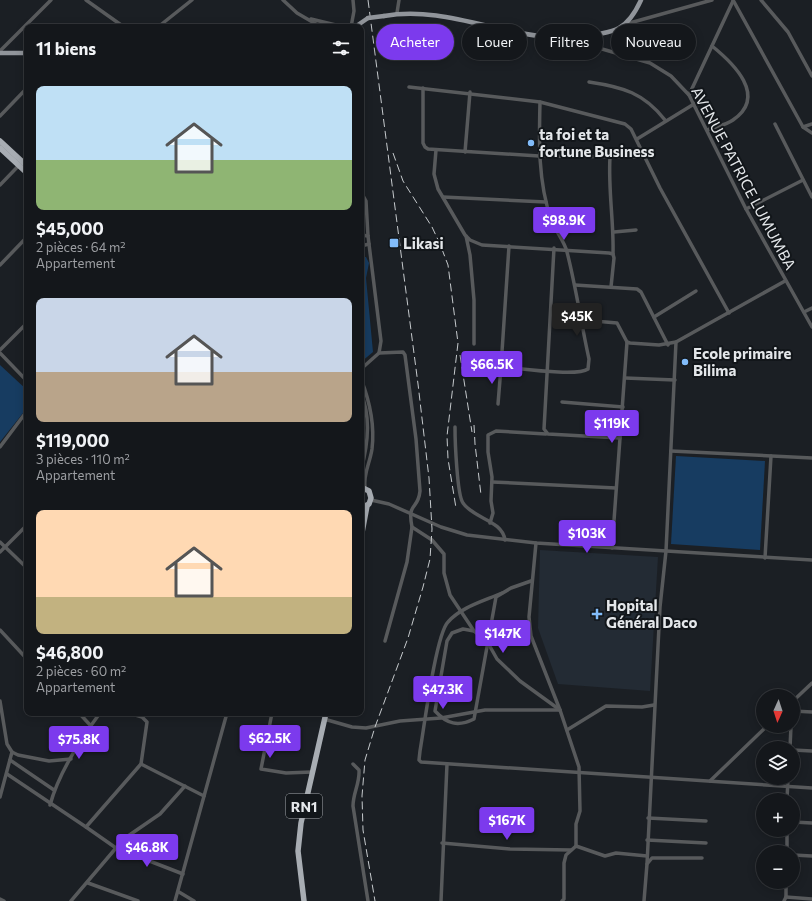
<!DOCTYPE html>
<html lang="fr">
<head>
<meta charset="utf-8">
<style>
  :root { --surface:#14171b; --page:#1d2024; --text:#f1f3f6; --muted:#9d9fa3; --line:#33363a; --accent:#7c3aed }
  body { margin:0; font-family:Commissioner,sans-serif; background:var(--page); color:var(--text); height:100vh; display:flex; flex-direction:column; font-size:15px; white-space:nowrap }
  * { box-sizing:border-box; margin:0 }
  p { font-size:13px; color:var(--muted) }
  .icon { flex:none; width:22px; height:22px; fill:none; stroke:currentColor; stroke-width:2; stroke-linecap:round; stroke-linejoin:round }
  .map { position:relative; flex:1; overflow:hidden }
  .side { position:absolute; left:24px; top:24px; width:340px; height:692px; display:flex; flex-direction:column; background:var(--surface); border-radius:8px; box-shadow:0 2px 10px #0003,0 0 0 1px var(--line) }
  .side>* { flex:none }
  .top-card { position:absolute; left:376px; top:24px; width:376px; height:36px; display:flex; gap:8px }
  .needle { width:26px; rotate:183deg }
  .fabs { position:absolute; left:756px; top:689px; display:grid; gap:8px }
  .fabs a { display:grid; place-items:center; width:44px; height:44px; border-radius:50%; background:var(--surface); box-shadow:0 2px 10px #0003,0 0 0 1px var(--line); font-size:20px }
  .price { position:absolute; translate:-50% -34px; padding:0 9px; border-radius:4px; background:var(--accent); color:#fff; font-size:13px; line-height:26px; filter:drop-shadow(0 1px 2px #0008) }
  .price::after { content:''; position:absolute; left:50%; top:24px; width:12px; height:9px; margin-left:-6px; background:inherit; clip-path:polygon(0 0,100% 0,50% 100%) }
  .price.on { background:#222; color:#fff }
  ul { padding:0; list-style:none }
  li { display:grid; align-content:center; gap:8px; height:212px; padding:0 12px }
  li span { display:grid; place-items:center; height:124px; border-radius:8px; color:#555 }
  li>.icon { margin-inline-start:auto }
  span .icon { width:72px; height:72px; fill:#fffc; stroke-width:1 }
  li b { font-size:17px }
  h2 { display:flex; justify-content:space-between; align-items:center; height:48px; padding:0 12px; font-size:17px }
  .pill { padding:0 14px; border-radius:18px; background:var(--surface); box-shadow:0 2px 10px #0003,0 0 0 1px var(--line); font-size:14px; line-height:36px }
  .pill.on { background:var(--accent); color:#fff }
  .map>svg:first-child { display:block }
</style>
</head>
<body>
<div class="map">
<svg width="812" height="901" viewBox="0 0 812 901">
  <rect width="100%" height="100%" fill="#1b1f24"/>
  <path fill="#232b34" d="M540,550L658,557L650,691L558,684L538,628Z"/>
  <g fill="#173c61">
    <path d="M361,257H366L369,263L366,278L373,352L361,362Z"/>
    <path d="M0,365L27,390V408L0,442Z"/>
    <path d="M676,456L765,461L760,550L671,544Z"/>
  </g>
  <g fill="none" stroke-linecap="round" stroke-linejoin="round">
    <g stroke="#585a5c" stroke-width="3.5">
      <path d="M86,0L124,27"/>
      <path d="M283,0L297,13L321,27"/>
      <path d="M733,0L803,127L812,133"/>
      <path d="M761,0L788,32L812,76"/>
      <path d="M397,13L399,0"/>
      <path d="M311,19L344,27"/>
      <path d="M626,24L712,0"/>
      <path d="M158,27L192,0"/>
      <path d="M351,27L354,11L353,0"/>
      <path d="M568,39L650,63L671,76L689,95L746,209L812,327"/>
      <path d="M0,51L51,0"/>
      <path d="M589,82C623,87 644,93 665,120"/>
      <path d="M409,87L540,102L625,124L631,129L660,188L729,313"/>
      <path d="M423,88V143L425,147L428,149L539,156L645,157"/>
      <path d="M689,95L733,1"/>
      <path d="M0,116L27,88"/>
      <path d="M775,124L812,197"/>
      <path d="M803,127L812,124"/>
      <path d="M707,130C715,127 726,125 733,120C768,96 733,63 712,46"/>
      <path d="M637,139L694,104"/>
      <path d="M436,150L434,174L438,189L465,235L470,240L482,245L609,253L613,254L614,258L611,287"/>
      <path d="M465,152L470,92"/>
      <path d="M610,157C608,190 614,222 613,254"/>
      <path d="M0,185L27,157"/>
      <path d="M361,192L366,201L368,236L381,341L379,353L361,369"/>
      <path d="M443,197L546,202"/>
      <path d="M746,209L803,180"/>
      <path d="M614,232L636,230"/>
      <path d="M361,235L368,236"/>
      <path d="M466,236L470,255L474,300V344"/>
      <path d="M361,246L369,244"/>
      <path d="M509,246L501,367C517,368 577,377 588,369L589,359C581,323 576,287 567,252C564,240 555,231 551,219C538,182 539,141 540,102"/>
      <path d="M554,248L544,429L548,434L620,438"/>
      <path d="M0,265L27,237"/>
      <path d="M575,285L637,289L641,292L668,345"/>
      <path d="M804,312L812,308"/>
      <path d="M654,317L696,291"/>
      <path d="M583,320L617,323L627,342L630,343L659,345L676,342L785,281"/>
      <path d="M0,350L27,323"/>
      <path d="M0,353L27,381"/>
      <path d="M379,353L403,352L405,355L416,439L420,491C418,511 407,501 412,527L432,540L444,554V573L450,595L474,631L488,643L497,659L520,681L560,710"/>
      <path d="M625,378L675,380"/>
      <path d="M361,379C370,402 375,424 372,449C370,463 363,474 365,488"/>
      <path d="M361,393C371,417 368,445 361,470"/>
      <path d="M562,402L623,407"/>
      <path d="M498,404L501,367"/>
      <path d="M455,427C455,440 457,495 463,503C474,519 502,520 505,540"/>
      <path d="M0,447L27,411"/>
      <path d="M671,451L812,458"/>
      <path d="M492,482L616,488"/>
      <path d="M371,500L389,504L441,527L467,535L536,543L812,560"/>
      <path d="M490,523L493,513L491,501L492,477L488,452V435L496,431L546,434"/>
      <path d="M0,542L27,568"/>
      <path d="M536,543L529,617L531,636L560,710L579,767L580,811L576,824V846"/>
      <path d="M612,548L627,342"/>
      <path d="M0,552L27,525"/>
      <path d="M765,558L771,456"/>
      <path d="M502,593C484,601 461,607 448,622C436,634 424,728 420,751L419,760L421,762L812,788"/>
      <path d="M0,630L27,659"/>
      <path d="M474,631L463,629L452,633L447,641L435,711C447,724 458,727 474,719L496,597L511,588L531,581"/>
      <path d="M385,641L407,562L412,527"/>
      <path d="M0,701L7,744L12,752L18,755L49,761L71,759"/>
      <path d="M793,701L812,683"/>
      <path d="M793,711L812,712"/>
      <path d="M79,713L91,726"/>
      <path d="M272,713L261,769L286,773L312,772"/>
      <path d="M324,719L352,727L366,728L400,721L441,718L485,710H559"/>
      <path d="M567,730L606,706L642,707L654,705"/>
      <path d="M790,748L791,726"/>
      <path d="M793,750L812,751"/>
      <path d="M10,760L54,790"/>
      <path d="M141,764L204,796"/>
      <path d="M353,764L359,770C360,783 353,793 353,806L368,901"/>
      <path d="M7,774L86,827L141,764L147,722L142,717L129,713"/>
      <path d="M710,781L767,726"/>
      <path d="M0,797L12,752"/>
      <path d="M787,800L788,778"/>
      <path d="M50,805C59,772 80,740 100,713"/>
      <path d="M648,818L706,821"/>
      <path d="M793,822L812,823"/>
      <path d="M787,830V852"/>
      <path d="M647,840L706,843"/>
      <path d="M442,843L510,849L571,850"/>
      <path d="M793,855L812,856"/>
      <path d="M647,864L660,607L666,551L676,342"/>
      <path d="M183,874L116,848L128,836L160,814L185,786"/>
      <path d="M88,883L138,901"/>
      <path d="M179,892L194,901"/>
      <path d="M786,897L812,899"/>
      <path d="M0,899L4,901"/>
      <path d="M71,901L116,848L86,827"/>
      <path d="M175,901L227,713"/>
      <path d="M441,901L447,764"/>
      <path d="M562,901L564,899V863L566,855L576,846L605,856L616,853L647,856"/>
      <path d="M644,901L647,864L652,858H702"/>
      <path d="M784,901L786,897V882"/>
    </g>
    <g stroke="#91959b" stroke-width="4.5">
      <path d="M384,16C455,3 524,50 595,35C603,33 612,32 619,28C630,22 636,11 641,0"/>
      <path d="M342,27H344"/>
      <path d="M355,27L368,18"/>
      <path d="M0,53H27"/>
    </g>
    <g stroke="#a8adb3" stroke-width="5.5">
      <path d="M0,141L27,166"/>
      <path d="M0,148L27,173"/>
      <path d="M361,487L369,491L371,498L369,504L361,508"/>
      <path d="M361,538L367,506"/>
      <path d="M304,901L298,851L301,823L326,713"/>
    </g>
    <g stroke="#c6cacd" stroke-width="1" stroke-dasharray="8 4" stroke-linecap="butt">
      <path d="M368,0L418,384L429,478L432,529L430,559L423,587L408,638L375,727L365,760L362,796L363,830L375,901"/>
      <path d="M393,153L403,181L432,227L440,244L448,265L458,343L447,436L448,459L456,508"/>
      <path d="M460,355L472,432"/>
      <path d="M474,425L475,444L481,495"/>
    </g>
    <path stroke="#91959b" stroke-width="4.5" d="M368,18L384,16"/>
  </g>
  <g fill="#82bcfa" stroke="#12161a" stroke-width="1.5">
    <circle cx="531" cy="143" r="4"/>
    <rect x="389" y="238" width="10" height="10" rx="2"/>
    <circle cx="685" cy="362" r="4"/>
    <path d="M595 608h4v4h4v4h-4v4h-4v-4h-4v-4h4z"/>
  </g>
  <g text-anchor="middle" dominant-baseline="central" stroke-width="4" stroke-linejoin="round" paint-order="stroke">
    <rect fill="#12161a" stroke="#a5a8ac" stroke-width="1" x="286" y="794" width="36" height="24" rx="3"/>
    <g font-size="14" font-weight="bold" fill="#e4e7ea">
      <text x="304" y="806">RN1</text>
    </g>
    <g font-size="15" font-weight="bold" fill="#e4e7ea" stroke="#12161a" text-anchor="start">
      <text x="539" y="134">ta foi et ta<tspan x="539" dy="17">fortune Business</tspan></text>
      <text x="403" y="243">Likasi</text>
      <text x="693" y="353">Ecole primaire<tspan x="693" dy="17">Bilima</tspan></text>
      <text x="606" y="605">Hopital<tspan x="606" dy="17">Général Daco</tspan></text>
    </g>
    <g font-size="15" fill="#e4e7ea" stroke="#12161a">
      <text transform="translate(744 178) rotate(62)">AVENUE PATRICE LUMUMBA</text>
    </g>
  </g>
</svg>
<div class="fabs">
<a><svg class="needle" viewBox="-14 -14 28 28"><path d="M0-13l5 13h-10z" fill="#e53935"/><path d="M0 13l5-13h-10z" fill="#9d9fa3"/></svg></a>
<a><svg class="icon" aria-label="layers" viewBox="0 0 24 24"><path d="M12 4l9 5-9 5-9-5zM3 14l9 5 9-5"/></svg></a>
<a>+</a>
<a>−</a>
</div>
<b class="price" style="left:564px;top:241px">$98.9K</b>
<b class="price on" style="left:577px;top:337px">$45K</b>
<b class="price" style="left:492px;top:385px">$66.5K</b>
<b class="price" style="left:612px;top:444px">$119K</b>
<b class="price" style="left:587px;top:554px">$103K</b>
<b class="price" style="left:503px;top:654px">$147K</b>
<b class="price" style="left:443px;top:710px">$47.3K</b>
<b class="price" style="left:270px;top:759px">$62.5K</b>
<b class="price" style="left:79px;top:760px">$75.8K</b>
<b class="price" style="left:507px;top:841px">$167K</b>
<b class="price" style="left:147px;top:868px">$46.8K</b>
<div class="top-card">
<a class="pill on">Acheter</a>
<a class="pill">Louer</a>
<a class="pill">Filtres</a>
<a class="pill">Nouveau</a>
</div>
<section class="side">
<h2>11 biens<svg class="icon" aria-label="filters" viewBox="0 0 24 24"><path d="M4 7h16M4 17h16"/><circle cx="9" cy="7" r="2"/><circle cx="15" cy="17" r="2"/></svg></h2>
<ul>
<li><span style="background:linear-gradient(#bfe0f5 60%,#8fb573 0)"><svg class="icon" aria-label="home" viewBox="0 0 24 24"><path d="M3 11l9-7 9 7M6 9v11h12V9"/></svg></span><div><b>$45,000</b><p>2 pièces · 64 m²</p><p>Appartement</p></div></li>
<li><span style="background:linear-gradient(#c9d6e8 60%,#b9a48a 0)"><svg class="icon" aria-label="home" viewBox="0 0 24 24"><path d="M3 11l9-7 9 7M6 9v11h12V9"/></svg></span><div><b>$119,000</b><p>3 pièces · 110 m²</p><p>Appartement</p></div></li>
<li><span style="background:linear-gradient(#ffd9b3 70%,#c2b280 0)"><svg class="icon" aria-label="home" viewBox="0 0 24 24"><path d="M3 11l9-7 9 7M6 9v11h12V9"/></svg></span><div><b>$46,800</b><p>2 pièces · 60 m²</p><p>Appartement</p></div></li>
</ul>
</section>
</div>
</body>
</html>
